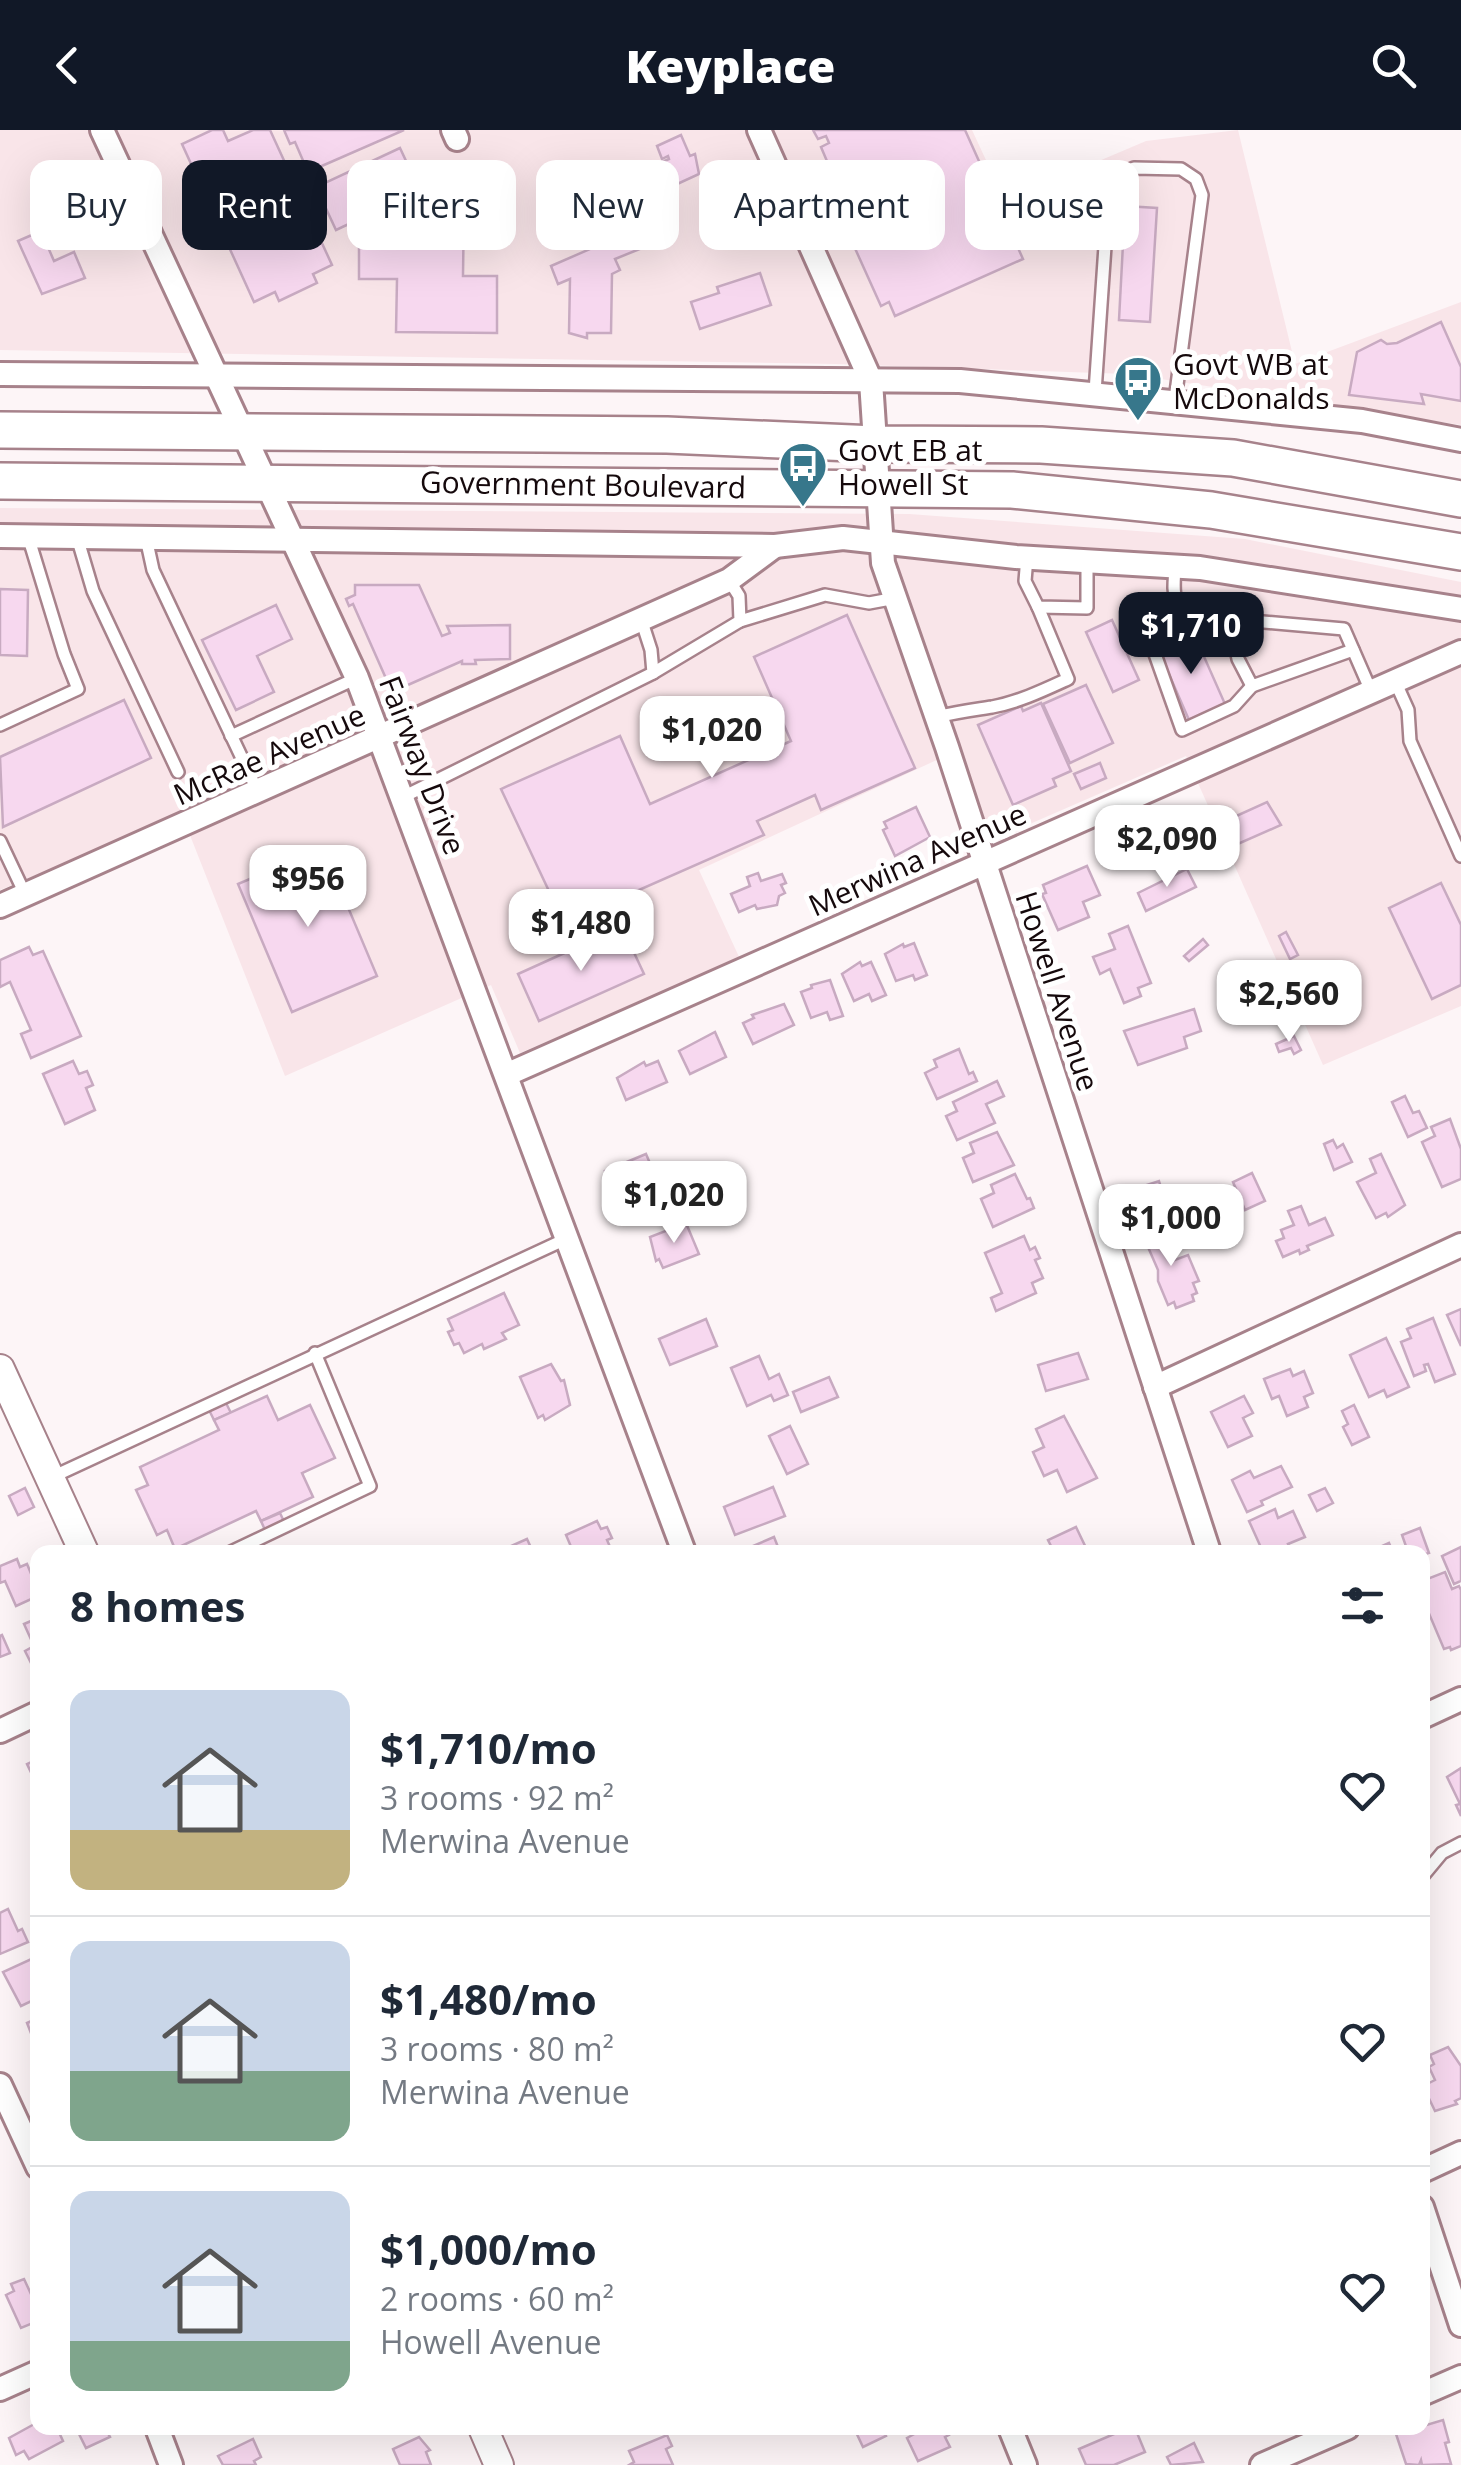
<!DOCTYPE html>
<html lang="en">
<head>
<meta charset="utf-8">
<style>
  :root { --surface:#fff; --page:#f6f6f7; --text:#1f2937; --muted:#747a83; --line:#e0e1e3; --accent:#111827 }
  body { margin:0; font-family:"Open Sans",sans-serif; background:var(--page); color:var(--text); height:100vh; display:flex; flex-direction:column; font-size:38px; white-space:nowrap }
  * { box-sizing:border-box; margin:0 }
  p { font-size:32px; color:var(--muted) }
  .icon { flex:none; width:55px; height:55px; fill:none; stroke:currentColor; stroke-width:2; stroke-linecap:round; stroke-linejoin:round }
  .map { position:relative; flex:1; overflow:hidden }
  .sheet { position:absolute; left:30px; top:1415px; width:1400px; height:890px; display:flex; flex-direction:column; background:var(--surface); border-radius:20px; box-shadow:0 10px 40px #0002 }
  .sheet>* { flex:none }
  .top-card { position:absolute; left:30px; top:30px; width:1402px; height:90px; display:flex; gap:20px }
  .price { position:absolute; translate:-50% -85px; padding:0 22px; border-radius:20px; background:#fff; color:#222; font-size:32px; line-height:65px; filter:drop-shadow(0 2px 5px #0008) }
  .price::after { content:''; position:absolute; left:50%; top:60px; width:30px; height:22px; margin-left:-15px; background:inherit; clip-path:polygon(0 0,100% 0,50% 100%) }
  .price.active { background:var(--accent); color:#fff }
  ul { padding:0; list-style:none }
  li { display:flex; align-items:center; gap:30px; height:250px; padding:0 40px }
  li+li { border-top:2px solid var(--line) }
  li span { display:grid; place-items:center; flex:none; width:280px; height:200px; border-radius:20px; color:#555 }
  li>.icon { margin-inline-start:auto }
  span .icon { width:120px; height:120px; fill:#fffc; stroke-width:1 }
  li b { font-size:42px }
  h2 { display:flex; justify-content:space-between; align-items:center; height:120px; padding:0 40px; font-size:42px }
  .chip { padding:0 35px; border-radius:20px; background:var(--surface); box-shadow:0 10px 40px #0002; font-size:35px; line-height:90px }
  .chip.active { background:var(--accent); color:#fff }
  header { display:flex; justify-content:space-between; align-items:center; height:130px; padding:0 40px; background:var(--accent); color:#fff; font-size:45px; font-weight:800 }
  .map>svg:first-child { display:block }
</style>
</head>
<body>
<header><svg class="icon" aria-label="back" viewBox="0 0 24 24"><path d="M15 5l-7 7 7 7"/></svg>Keyplace<svg class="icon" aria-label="search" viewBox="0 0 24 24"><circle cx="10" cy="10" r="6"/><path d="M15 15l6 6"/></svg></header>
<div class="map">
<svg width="1461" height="2335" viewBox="0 0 1461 2335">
  <rect width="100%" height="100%" fill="#fdf5f7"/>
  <g fill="#f9e5e9">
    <path d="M0,0H972L1005,71L1146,11L1238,0L1295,234L1461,172V295L1128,244L836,234L0,220Z"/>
    <path d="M0,378L909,384L1245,409L1461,452V876L1323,935L1186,626L970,720L941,628L699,740L740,829L520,923L491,855L285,946L182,685L0,760Z"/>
  </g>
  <g fill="#f7d8ef" stroke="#c8aac1" stroke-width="2.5">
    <path d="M212,0H223L228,11L253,0H270L332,135L313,144L317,153L279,171L275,162L254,172L182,14Z"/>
    <path d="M284,0H404L308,42L295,12L290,14Z"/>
    <path d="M813,0H965L1023,129L895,186L889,172L881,176L826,54L835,50L821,17L829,13L826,6L818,9Z"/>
    <path d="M681,5L690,26L695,24L699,44L660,62L649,38L669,29L668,26L662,29L657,16Z"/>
    <path d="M400,18L420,61L377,81L384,94H397V72H464L463,146H497V203L396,202L397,149H359V94H372L368,85L336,100L316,57Z"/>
    <path d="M1125,76L1157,78L1150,192L1119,190Z"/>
    <path d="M638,98L647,116L615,129L620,140L612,144L611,203H587V208L569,203L570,149L558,154L551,136Z"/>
    <path d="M41,101L54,131L74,122L85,148L42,164L18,111Z"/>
    <path d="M760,143L771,175L700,199L691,172L719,163L717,157Z"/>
    <path d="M1441,192L1461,237V271L1421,264L1424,274L1349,265L1357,222L1381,210L1387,214L1397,213Z"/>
    <path d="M355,455H419L442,506L450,503L447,496L510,495V529L475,530L476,534H462V531L392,562L353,474L349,476L346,469L355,465Z"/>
    <path d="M0,459L28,460L27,526L0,525Z"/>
    <path d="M276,475L292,509L257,526L274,562L236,580L202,510Z"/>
    <path d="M847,485L915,638L821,680L815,665L757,691L764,705L564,793L501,659L620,606L650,674L791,611L754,527Z"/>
    <path d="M1112,490L1139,550L1113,562L1086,502Z"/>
    <path d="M1194,504L1225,574L1189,590L1158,519Z"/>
    <path d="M1086,555L1113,613L1070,633L1043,574Z"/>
    <path d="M124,570L151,628L3,697L0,627Z"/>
    <path d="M1041,573L1071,641L1053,649L1056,656L1013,675L978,595L1021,576L1023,581Z"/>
    <path d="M1100,633L1106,648L1081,659L1074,644Z"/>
    <path d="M1267,672L1281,695L1231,717L1223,692Z"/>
    <path d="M916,677L930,707L895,726L883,700L887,698L884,692Z"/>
    <path d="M323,718L377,846L292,882L238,754Z"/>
    <path d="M1087,736L1100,765L1083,772L1089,787L1058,800L1042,764L1046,763L1043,755Z"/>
    <path d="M1187,739L1196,757L1146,781L1138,763Z"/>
    <path d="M758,743L761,751L782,744L786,753L781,755L785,763L779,766L777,775L757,779L755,775L739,782L731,764L750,756L747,747Z"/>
    <path d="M1441,753L1461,795V855L1432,869L1389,778Z"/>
    <path d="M1128,796L1151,853L1138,858L1141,866L1124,873L1110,839L1100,844L1093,827L1115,819L1109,804Z"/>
    <path d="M622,797L644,844L539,891L518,844Z"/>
    <path d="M1286,802L1298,825L1290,829L1279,806Z"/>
    <path d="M1203,809L1208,815L1189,831L1184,826Z"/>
    <path d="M914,813L927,845L915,850L913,845L896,851L885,824L903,814L904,817Z"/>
    <path d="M29,817L33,825L43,821L81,906L31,928L21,904L31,900L10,852L0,857V830Z"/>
    <path d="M860,832L862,836L871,832L886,865L872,871L869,864L854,871L842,844Z"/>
    <path d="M830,850L843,886L830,890L827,882L811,888L801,862L812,858L811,855Z"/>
    <path d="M784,874L794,895L753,914L743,893L754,888L752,885Z"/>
    <path d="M1194,879L1201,901L1184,907L1187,918L1138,935L1124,901Z"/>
    <path d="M715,902L726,927L690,944L679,921Z"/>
    <path d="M1294,906L1301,920L1294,924L1291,918L1279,922L1276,914Z"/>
    <path d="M959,919L969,944L973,942L977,951L937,969L925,943L937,937L934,930Z"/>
    <path d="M73,931L79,944L87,941L93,955L86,958L95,980L65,994L43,944Z"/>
    <path d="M658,931L667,952L626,970L617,948L644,932L646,936Z"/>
    <path d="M997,951L1004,966L986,974L995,993L957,1010L946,986L957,981L953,972Z"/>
    <path d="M1405,966L1413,983L1419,981L1427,998L1408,1007L1392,972Z"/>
    <path d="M1450,989L1461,1019V1049L1442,1057L1422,1012L1435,1006L1431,997Z"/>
    <path d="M997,1002L1014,1035L973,1052L963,1028L974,1023L970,1013Z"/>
    <path d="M1333,1010L1337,1018L1343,1014L1352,1032L1334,1040L1324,1014Z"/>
    <path d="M646,1024L658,1052L624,1066L621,1060L614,1063L605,1041Z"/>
    <path d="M1381,1024L1405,1075L1388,1087L1386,1083L1376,1088L1357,1052L1376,1043L1370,1029Z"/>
    <path d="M1252,1043L1265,1071L1245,1080L1233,1052Z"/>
    <path d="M1015,1044L1027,1069L1030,1068L1034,1078L993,1097L981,1069L994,1063L991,1055Z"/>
    <path d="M1159,1051L1168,1080L1144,1088L1134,1059Z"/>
    <path d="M1301,1076L1309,1095L1325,1088L1333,1105L1307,1116L1309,1120L1300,1124L1299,1120L1283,1127L1276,1111L1284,1108L1281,1100L1294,1095L1288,1081Z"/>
    <path d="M1201,1078L1208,1097L1169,1113L1161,1094Z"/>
    <path d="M686,1093L699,1124L663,1138L659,1129L656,1131L650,1107Z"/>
    <path d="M1159,1093L1175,1130L1188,1125L1199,1151L1193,1153L1197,1163L1192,1165L1194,1171L1176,1178L1174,1172L1168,1175L1158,1151V1140L1141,1101Z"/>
    <path d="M1024,1106L1030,1120L1035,1117L1040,1128L1035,1130L1043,1148L1032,1153L1036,1163L996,1181L991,1168L1002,1163L985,1123Z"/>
    <path d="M504,1163L519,1195L502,1203L506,1209L484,1219L482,1214L464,1223L459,1213L454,1215L448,1202L453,1200L448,1189Z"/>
    <path d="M1461,1179V1216L1447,1185Z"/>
    <path d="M1433,1188L1455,1244L1435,1252L1428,1234L1424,1235L1426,1241L1414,1246L1401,1212L1411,1208L1407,1199Z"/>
    <path d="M706,1189L717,1216L670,1235L659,1209Z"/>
    <path d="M1386,1208L1409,1257L1387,1267L1384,1260L1369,1267L1350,1225Z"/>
    <path d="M1078,1223L1088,1249L1046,1261L1038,1235Z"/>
    <path d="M759,1226L769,1249L779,1244L788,1265L774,1271L771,1265L747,1276L731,1238Z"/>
    <path d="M551,1234L561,1251L564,1250L570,1275L545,1290L543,1285L538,1288L520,1247Z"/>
    <path d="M1290,1239L1293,1246L1304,1241L1313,1263L1304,1267L1308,1277L1287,1286L1279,1266L1272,1269L1264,1249Z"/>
    <path d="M829,1247L838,1267L801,1282L793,1262Z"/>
    <path d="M222,1265L231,1283L214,1290L205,1272Z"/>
    <path d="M267,1266L278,1290L310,1275L335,1328L302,1343L313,1367L261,1391L256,1381L175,1419L167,1400L157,1405L136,1360L148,1355L140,1337L219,1300L214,1290Z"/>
    <path d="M1244,1266L1253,1283L1243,1288L1252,1306L1228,1317L1211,1282Z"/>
    <path d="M1354,1275L1369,1307L1352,1315L1343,1297L1348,1294L1342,1281Z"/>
    <path d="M1064,1286L1097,1348L1067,1362L1057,1340L1044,1346L1033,1322L1044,1317L1036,1299Z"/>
    <path d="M790,1296L808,1334L787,1344L769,1306Z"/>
    <path d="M1281,1336L1292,1357L1261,1371L1263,1375L1247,1382L1232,1350L1250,1341L1254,1348Z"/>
    <path d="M773,1357L785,1386L735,1405L724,1377Z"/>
    <path d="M25,1358L34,1377L18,1385L9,1366Z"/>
    <path d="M1325,1358L1333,1373L1317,1381L1309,1365Z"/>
    <path d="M1275,1379L1278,1388L1293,1381L1305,1407L1288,1414L1292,1422H1263L1249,1391Z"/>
    <path d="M280,1383L288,1400L269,1409L261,1391Z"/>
    <path d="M597,1391L601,1399L607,1397L612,1408L607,1410L611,1419L604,1422H564L572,1419L566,1405Z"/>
    <path d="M1076,1397L1088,1422H1054L1048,1410Z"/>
    <path d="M1420,1398L1429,1423L1422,1425V1422H1408L1402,1405Z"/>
    <path d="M774,1407L780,1422H747L746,1419Z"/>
    <path d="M527,1409L533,1422H504L502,1420Z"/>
    <path d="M1389,1413L1393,1422H1369Z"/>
    <path d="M1461,1417V1451L1454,1454L1442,1426Z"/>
    <path d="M17,1429L20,1437L27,1434L32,1446L36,1445L38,1466L16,1476L5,1451L0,1453V1436Z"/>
    <path d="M1445,1442L1452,1459L1459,1456L1461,1460V1516L1451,1520L1450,1517L1444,1519L1422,1467V1451Z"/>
    <path d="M38,1488V1529L31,1533L25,1521L34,1516L24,1494Z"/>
    <path d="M2,1505L10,1523L0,1527V1506Z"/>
    <path d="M38,1629V1657L27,1634Z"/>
    <path d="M1461,1638V1686L1456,1675L1460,1674L1447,1647Z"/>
    <path d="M8,1779L18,1801L22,1799L28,1812L0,1824V1783Z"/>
    <path d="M38,1826V1868L21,1876L3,1842Z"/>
    <path d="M38,1888V1921L27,1893Z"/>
    <path d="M1448,1917L1461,1936V1968L1455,1971L1457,1974L1435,1981L1423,1956L1435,1950L1429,1937L1434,1934L1430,1925Z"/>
    <path d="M24,2149L31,2164L38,2161V2191L21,2198L6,2165L14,2161L11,2154Z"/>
    <path d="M1443,2290L1449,2312L1445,2313L1451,2334L1422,2335L1421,2330L1419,2335L1406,2334L1396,2304Z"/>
    <path d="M38,2292V2298H57L63,2311L29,2329L24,2321L16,2325L9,2308Z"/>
    <path d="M76,2298H105L110,2307L86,2318Z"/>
    <path d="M854,2298H882L886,2306L863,2317Z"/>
    <path d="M946,2298L949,2305L945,2307L950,2317L918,2331L907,2308L916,2303L914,2299Z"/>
    <path d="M1128,2298H1135L1145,2322L1114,2335H1086L1079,2319Z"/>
    <path d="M667,2305L672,2316L666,2319L673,2335H629L634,2332L629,2321Z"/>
    <path d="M419,2307L430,2320L426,2322L431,2335H400L393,2319Z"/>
    <path d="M253,2309L261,2327L254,2331L256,2335H223L218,2326Z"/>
    <path d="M1194,2313L1203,2332L1171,2335L1167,2327Z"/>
  </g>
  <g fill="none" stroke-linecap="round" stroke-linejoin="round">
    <g stroke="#a7828b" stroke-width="16">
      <g id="service">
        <path d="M1095,262L1109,58L1121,44L1134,38L1181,39L1196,49L1202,65L1175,270"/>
        <path d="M77,407L93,461L178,642"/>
        <path d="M146,408L153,440L258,662"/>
        <path d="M1027,427L1025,451L1038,477L1087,478V430"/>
        <path d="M1175,436C1174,462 1169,473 1196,486L1344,499L1371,561"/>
        <path d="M1181,479H1139L1182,600L1234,576L1252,556"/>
        <path d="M1230,489L1238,529L1252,556L1353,520"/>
        <path d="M740,491L825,465L869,473L896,468"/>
        <path d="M653,543L740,491L739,466L729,450"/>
        <path d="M1395,551L1408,580L1410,611L1461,726"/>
        <path d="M937,587C956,582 973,580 992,577C1019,572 1044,560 1068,549L1038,477"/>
        <path d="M0,595L78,559L64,524L28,406"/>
        <path d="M231,606L357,548"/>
        <path d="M403,667L653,543L651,520L641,489"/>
        <path d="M0,711L25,764"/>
        <path d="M50,1348L568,1108"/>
        <path d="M231,1422L370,1356L315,1223"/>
        <path d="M1422,1747L1442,1723L1461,1713"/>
      </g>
    </g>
    <g stroke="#a7828b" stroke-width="28">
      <g id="minor">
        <path d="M102,0L357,548L684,1422"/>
        <path d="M453,0L457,9"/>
        <path d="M759,0L871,251L883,433L947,617L1209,1422"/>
        <path d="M0,244L960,251L1362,291L1461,310"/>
        <path d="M0,406L775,416L843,408L1016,427L1200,438L1461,479"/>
        <path d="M0,776L729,450L775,416"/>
        <path d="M508,944L1461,522"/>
        <path d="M1155,1257L1461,1115"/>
        <path d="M1422,1587L1461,1569"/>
        <path d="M0,1601L38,1583"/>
        <path d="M0,1955L38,2037"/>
        <path d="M1422,2041L1461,2023"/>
        <path d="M1422,2077L1461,2195"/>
        <path d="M0,2259L38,2242"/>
        <path d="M1422,2264L1461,2247"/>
        <path d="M157,2298L171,2335"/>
        <path d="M1010,2298L1025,2335"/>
        <path d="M1262,2335L1347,2298"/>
      </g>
    </g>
    <g stroke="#a7828b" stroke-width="32">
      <g id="tertiary">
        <path d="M0,1239L84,1422"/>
        <path d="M483,2298L499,2335"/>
      </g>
    </g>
    <g stroke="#a7828b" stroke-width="40">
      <g id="primary">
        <path d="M0,300L667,305L875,314L1041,315L1233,328L1461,369"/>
        <path d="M0,351L1012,360L1211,380L1461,422"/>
      </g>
    </g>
    <use href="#service" stroke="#fff" stroke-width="11"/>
    <use href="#minor" stroke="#fff" stroke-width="22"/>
    <use href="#tertiary" stroke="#fff" stroke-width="28"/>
    <use href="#primary" stroke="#fff" stroke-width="35"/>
  </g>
  <defs>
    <g id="bus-pin" transform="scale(2.5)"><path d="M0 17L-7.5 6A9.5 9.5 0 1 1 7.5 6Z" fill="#37778b" stroke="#fff"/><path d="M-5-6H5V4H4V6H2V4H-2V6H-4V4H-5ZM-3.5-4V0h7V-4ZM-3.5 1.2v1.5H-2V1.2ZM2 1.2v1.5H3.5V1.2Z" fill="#fff"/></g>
  </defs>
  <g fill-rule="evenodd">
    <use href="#bus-pin" x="1138" y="250"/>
    <use href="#bus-pin" x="803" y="336"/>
  </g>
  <g text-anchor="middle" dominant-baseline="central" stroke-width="10" stroke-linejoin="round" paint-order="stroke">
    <g font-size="30" fill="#15090c" stroke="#fff" text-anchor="start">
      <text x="1173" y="233">Govt WB at<tspan x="1173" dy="34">McDonalds</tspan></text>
      <text x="838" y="319">Govt EB at<tspan x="838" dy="34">Howell St</tspan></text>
    </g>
    <g font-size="30" fill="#15090c" stroke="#fff">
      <text transform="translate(583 354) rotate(1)">Government Boulevard</text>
      <text transform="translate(269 624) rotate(-24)">McRae Avenue</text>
      <text transform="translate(423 635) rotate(69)">Fairway Drive</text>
      <text transform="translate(917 729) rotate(-24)">Merwina Avenue</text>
      <text transform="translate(1058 861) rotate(72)">Howell Avenue</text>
    </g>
  </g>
</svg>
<b class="price active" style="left:1191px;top:547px">$1,710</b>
<b class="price" style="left:712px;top:651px">$1,020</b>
<b class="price" style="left:1167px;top:760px">$2,090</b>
<b class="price" style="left:308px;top:800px">$956</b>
<b class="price" style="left:581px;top:844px">$1,480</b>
<b class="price" style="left:1289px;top:915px">$2,560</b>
<b class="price" style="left:674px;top:1116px">$1,020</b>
<b class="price" style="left:1171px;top:1139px">$1,000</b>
<div class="top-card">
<a class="chip">Buy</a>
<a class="chip active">Rent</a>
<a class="chip">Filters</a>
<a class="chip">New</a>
<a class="chip">Apartment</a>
<a class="chip">House</a>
</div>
<section class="sheet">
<h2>8 homes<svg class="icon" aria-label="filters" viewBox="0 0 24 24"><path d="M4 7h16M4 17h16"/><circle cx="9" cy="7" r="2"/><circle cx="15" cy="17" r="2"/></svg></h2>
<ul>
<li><span style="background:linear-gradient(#c9d6e8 70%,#c2b280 0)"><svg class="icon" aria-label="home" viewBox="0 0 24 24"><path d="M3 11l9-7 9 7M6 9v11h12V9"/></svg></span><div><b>$1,710/mo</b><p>3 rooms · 92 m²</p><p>Merwina Avenue</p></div><svg class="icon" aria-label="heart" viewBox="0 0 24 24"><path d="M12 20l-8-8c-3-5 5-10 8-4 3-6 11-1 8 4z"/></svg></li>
<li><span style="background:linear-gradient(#c9d6e8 65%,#7fa58c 0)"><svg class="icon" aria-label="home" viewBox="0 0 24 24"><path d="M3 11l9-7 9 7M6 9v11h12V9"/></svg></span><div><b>$1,480/mo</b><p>3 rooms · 80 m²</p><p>Merwina Avenue</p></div><svg class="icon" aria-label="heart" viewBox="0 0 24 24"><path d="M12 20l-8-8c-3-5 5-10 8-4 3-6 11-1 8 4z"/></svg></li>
<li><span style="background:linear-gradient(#c9d6e8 75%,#7fa58c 0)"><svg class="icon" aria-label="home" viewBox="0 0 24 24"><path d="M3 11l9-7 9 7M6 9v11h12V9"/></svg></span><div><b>$1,000/mo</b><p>2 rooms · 60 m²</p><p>Howell Avenue</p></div><svg class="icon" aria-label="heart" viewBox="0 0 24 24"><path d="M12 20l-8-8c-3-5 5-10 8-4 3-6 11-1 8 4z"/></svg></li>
</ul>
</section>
</div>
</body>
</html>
